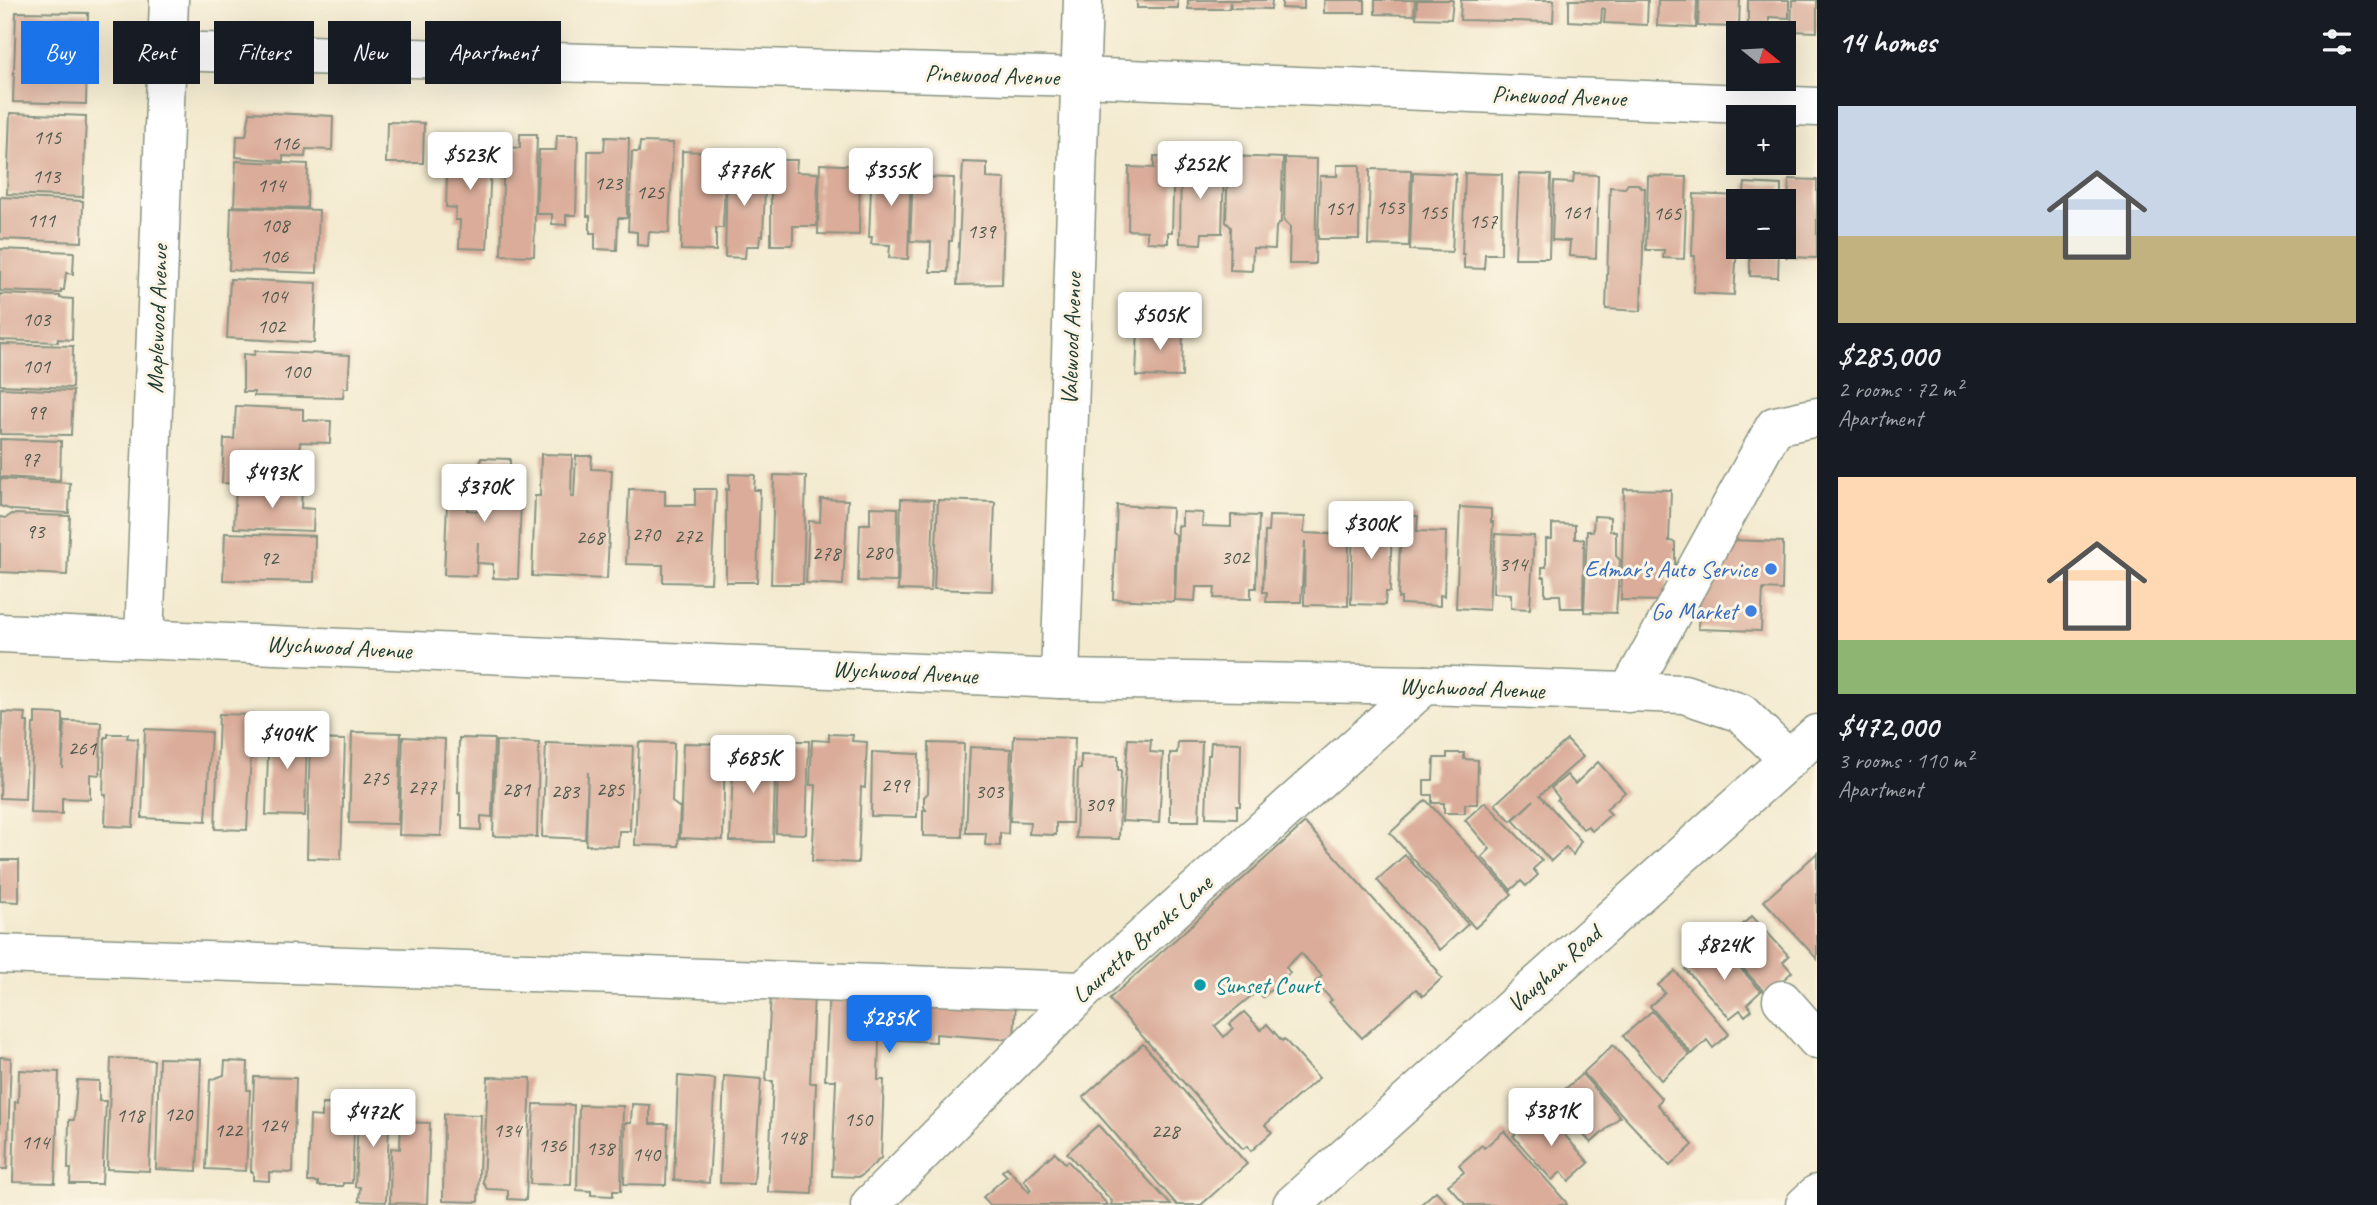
<!DOCTYPE html>
<html lang="en">
<head>
<meta charset="utf-8">
<style>
  :root { --surface:#171b24; --page:#242831; --text:#f1f3f6; --muted:#9ea1a6; --accent:#1a73e8 }
  body { margin:0; font-family:Caveat,sans-serif; background:var(--page); color:var(--text); height:100vh; display:flex; flex-direction:column; font-size:26px; white-space:nowrap }
  * { box-sizing:border-box; margin:0 }
  p { font-size:23px; color:var(--muted) }
  .icon { flex:none; width:38px; height:38px; fill:none; stroke:currentColor; stroke-width:2; stroke-linecap:round; stroke-linejoin:round }
  .map { position:relative; flex:1; overflow:hidden }
  .side { display:flex; flex-direction:column; background:var(--surface); width:560px }
  .side>* { flex:none }
  .top-card { position:absolute; left:21px; top:21px; width:665px; height:63px; display:flex; gap:14px }
  .needle { width:46px; rotate:108deg }
  .tools { position:absolute; left:1726px; top:21px; display:grid; gap:14px }
  .tools a { display:grid; place-items:center; width:70px; height:70px; border-radius:0px; background:var(--surface); box-shadow:0 7px 28px #0002; font-size:35px }
  .price { position:absolute; translate:-50% -60px; padding:0 16px; border-radius:7px; background:#fff; color:#222; font-size:23px; line-height:46px; filter:drop-shadow(0 2px 4px #0008) }
  .price::after { content:''; position:absolute; left:50%; top:42px; width:21px; height:16px; margin-left:-10px; background:inherit; clip-path:polygon(0 0,100% 0,50% 100%) }
  .price.on { background:var(--accent); color:#fff }
  ul { padding:0; list-style:none }
  li { display:grid; align-content:center; gap:14px; height:371px; padding:0 21px }
  li span { display:grid; place-items:center; height:217px; border-radius:0px; color:#555 }
  li>.icon { margin-inline-start:auto }
  span .icon { width:126px; height:126px; fill:#fffc; stroke-width:1 }
  li b { font-size:30px }
  h2 { display:flex; justify-content:space-between; align-items:center; height:84px; padding:0 21px; font-size:30px }
  .chip { padding:0 24px; border-radius:0px; background:var(--surface); box-shadow:0 7px 28px #0002; font-size:24px; line-height:63px }
  .chip.on { background:var(--accent); color:#fff }
  main { display:flex; flex:1; min-height:0 }
  .map>svg:first-child { display:block }
</style>
</head>
<body>
<main>
<div class="map">
<svg width="1817" height="1205" viewBox="0 0 1817 1205">
  <rect width="100%" height="100%" fill="#fcf5e5"/>
  <filter id="ink" filterUnits="userSpaceOnUse"><feTurbulence type="fractalNoise" baseFrequency=".0143" numOctaves="2"/><feDisplacementMap in="SourceGraphic" scale="14" xChannelSelector="R" yChannelSelector="G"/><feConvolveMatrix kernelMatrix="1 2 1 2 8 2 1 2 1" color-interpolation-filters="sRGB"/></filter>
  <filter id="wash" filterUnits="userSpaceOnUse"><feTurbulence type="fractalNoise" baseFrequency=".00686" numOctaves="4" result="noise"/><feDisplacementMap in="SourceGraphic" scale="28" xChannelSelector="R" yChannelSelector="G"/><feGaussianBlur stdDeviation="1.57" result="paint"/><feColorMatrix in="noise" values="0 0 0 0 0 0 0 0 0 0 0 0 0 0 0 0 0 1.4 0 .05"/><feComposite in="paint" operator="in"/></filter>
  <g filter="url(#wash)">
    <rect width="100%" height="100%" fill="#f3eacf"/>
    <g id="blocks">
      <g fill="#daac99">
        <rect x="1137" y="0" width="41" height="8"/>
        <path d="M1188,0H1272L1271,9L1231,8L1230,2L1229,9H1188Z"/>
        <path d="M1282,0H1304V9L1282,8Z"/>
        <rect x="1324" y="0" width="41" height="13"/>
        <path d="M1375,0H1415L1414,15L1375,14Z"/>
        <path d="M1417,0H1453L1451,19L1416,18Z"/>
        <path d="M1461,0H1554L1553,22L1460,20Z"/>
        <path d="M1569,0H1648L1647,25L1604,23L1605,9L1602,8L1601,23L1569,21Z"/>
        <path d="M1658,0H1697L1696,28L1657,26Z"/>
        <path d="M1699,0H1740L1739,27L1698,26Z"/>
        <path d="M1748,0H1789V18L1769,17V30H1748Z"/>
        <path d="M1792,0H1817V32L1791,31Z"/>
        <path d="M16,12L88,13L86,104L13,102Z"/>
        <path d="M250,112L333,116L332,150L306,149L305,157L283,156V161L236,157L237,136H246Z"/>
        <path d="M10,113L86,116L83,197L7,194Z"/>
        <path d="M387,122L424,123L423,163H386Z"/>
        <path d="M520,134H537L534,256L501,255L504,147L520,148Z"/>
        <path d="M557,135H578L576,215H566V225L552,224V214H536L539,150H556Z"/>
        <path d="M605,137L629,138L627,218H618L617,250L595,249V233H590V216H587L588,151H604Z"/>
        <path d="M640,142L673,143L669,233L649,232L648,246L637,245V232L628,231L632,152H639Z"/>
        <path d="M448,144L492,145L487,249L459,248L460,220H455L456,208L446,207Z"/>
        <path d="M682,151L726,153L723,228H716V251L681,250Z"/>
        <path d="M1154,156L1174,157L1172,232H1168V243L1147,242V231L1128,230L1129,167L1154,168Z"/>
        <path d="M1228,156L1283,158L1281,222L1276,227L1275,249L1253,248L1252,271L1230,270L1231,227L1226,222Z"/>
        <path d="M1181,158H1204L1203,170L1224,171L1222,233H1202L1201,244L1180,243Z"/>
        <path d="M1285,158L1317,159L1315,264H1289L1290,227L1284,221Z"/>
        <path d="M777,160H797L796,172L818,173L817,226H793V242L791,245H771V172H777Z"/>
        <path d="M236,161L308,164L307,208L234,206Z"/>
        <path d="M963,162L987,163V178L1005,179L1002,284L957,285Z"/>
        <path d="M727,163L766,165L763,236H760L759,246H746L745,258L725,257Z"/>
        <path d="M872,163L911,165L908,259L889,258L890,245L871,244L872,237H869Z"/>
        <path d="M820,164L860,166L859,235L818,234Z"/>
        <path d="M1337,165H1360L1359,239H1318L1320,176H1337Z"/>
        <path d="M1370,169L1411,170L1409,246L1368,245Z"/>
        <path d="M1413,172L1456,174L1452,252L1410,250Z"/>
        <path d="M1465,173L1502,174L1501,254H1485L1484,269L1464,268V254H1462Z"/>
        <path d="M1519,174L1551,175L1549,258H1515Z"/>
        <path d="M1574,174L1598,175L1596,258L1569,256L1570,241L1552,240L1554,182L1573,183Z"/>
        <path d="M1648,176L1687,177L1684,259L1663,258L1664,250H1646Z"/>
        <path d="M913,177L954,178L952,241H949L948,272H930L931,242L910,241Z"/>
        <path d="M1789,179L1817,180V258L1786,257Z"/>
        <path d="M1745,183L1781,185V201H1743Z"/>
        <path d="M1628,184H1638L1641,188H1645L1641,311L1606,309L1610,187L1625,188Z"/>
        <path d="M1694,194L1740,196L1734,295L1694,293L1695,256H1692Z"/>
        <path d="M0,197L83,201L82,242L0,239Z"/>
        <path d="M231,207L319,210L317,273L229,270Z"/>
        <path d="M1741,247H1779L1778,277L1750,276V256H1740Z"/>
        <path d="M0,249L74,252L73,274L66,273L64,290H61V293L0,291Z"/>
        <path d="M230,279L317,283L314,343L227,338Z"/>
        <path d="M0,294L60,296V298L73,299L72,340L58,339V342L0,340Z"/>
        <path d="M1138,328H1183L1182,377L1136,376Z"/>
        <path d="M0,344L73,346L72,388L0,385Z"/>
        <path d="M255,351L350,355L348,388H344L343,398L254,396V392H243V354L254,355Z"/>
        <path d="M0,388L73,391L71,435L0,434Z"/>
        <path d="M236,406L303,409V420L331,421L330,443L300,442L298,486L222,483L224,439H234Z"/>
        <path d="M0,439L61,441L60,480L0,477Z"/>
        <path d="M541,454L572,455L571,497H574L576,456H592L591,469L612,470L607,579L532,576L535,496H540Z"/>
        <path d="M481,458L510,459V467H515L514,501H521L518,579L493,578V564L477,563L478,542L476,576L444,575L448,479L467,480V510L479,511Z"/>
        <path d="M729,474L755,475L754,490H760L757,582H726V489L729,490Z"/>
        <path d="M774,475L806,476L803,584H771Z"/>
        <path d="M0,479L70,483L69,513L12,510L0,506Z"/>
        <path d="M236,487L302,489L301,508L314,509L313,531L234,528Z"/>
        <path d="M629,489L665,490V505H695V489H716L711,583L663,582V565L626,564Z"/>
        <path d="M1624,489L1671,490L1669,541L1675,542V571L1667,570L1666,601L1621,600Z"/>
        <path d="M821,499L848,500L843,585L806,583L809,521L820,522Z"/>
        <path d="M901,499L934,500L931,591L898,590Z"/>
        <path d="M938,500L995,502L992,591L934,589Z"/>
        <path d="M1117,505L1172,508L1171,532L1176,535L1174,602L1113,599Z"/>
        <path d="M870,507L898,508L897,582L858,581L860,524H870Z"/>
        <path d="M1460,507L1491,509V522H1493L1489,610L1456,608Z"/>
        <path d="M1182,512L1203,513L1202,526L1231,527V515L1259,516L1256,588H1251V599L1214,598L1215,587H1196L1195,601L1175,600L1178,525L1182,526Z"/>
        <path d="M12,514L70,516L67,575L0,572V517L6,518Z"/>
        <path d="M1269,516L1305,517L1304,533L1349,535L1348,606L1304,605L1305,541L1301,602H1266L1267,592H1263L1265,532H1268Z"/>
        <path d="M1401,516H1418L1417,531L1446,532L1444,596L1440,595V606L1401,604V598H1398Z"/>
        <path d="M1594,516L1610,517V531H1616V556L1620,560L1616,613L1584,612L1587,531H1593Z"/>
        <path d="M1353,517L1392,519L1390,592H1386L1385,605L1351,604Z"/>
        <path d="M1552,524L1575,525V539H1584L1583,608H1561L1560,595H1545V577H1542V567H1546V539H1552Z"/>
        <path d="M225,533L315,536L314,582L223,580Z"/>
        <path d="M1495,534L1534,536L1530,609L1511,608V594L1493,593Z"/>
        <path d="M1730,540L1783,542L1782,590L1763,589L1761,631L1698,629L1700,589Z"/>
        <path d="M2,712L26,713L25,722H28L25,799L0,798Z"/>
        <path d="M35,713L63,714L62,768L65,721L101,722L100,775L90,774V799L62,798V814L30,813L33,724H35Z"/>
        <path d="M219,714L253,715L247,830L215,829Z"/>
        <path d="M269,725L307,726L305,816L266,815Z"/>
        <path d="M145,729L211,732L206,821L142,818Z"/>
        <path d="M352,732L401,733L398,824L349,823Z"/>
        <path d="M108,734H128L127,738L138,739L133,827L105,826L106,795L103,794L105,737H108Z"/>
        <path d="M829,734L853,735L852,741L867,742L865,788L861,787L858,863L812,861L816,785H810L812,740L829,741Z"/>
        <path d="M1014,736L1075,738L1072,823H1056V835L1029,834L1030,822L1010,821Z"/>
        <path d="M403,737L445,739L441,836L399,835Z"/>
        <path d="M459,738L494,739L492,817L481,816V830L462,829V815H460V792L458,793Z"/>
        <path d="M310,739L345,740L341,859L307,858Z"/>
        <path d="M1128,739L1151,740L1150,752L1163,753L1159,823L1122,821Z"/>
        <path d="M1567,740L1583,757L1540,795L1581,841L1573,855L1566,847L1551,861L1513,820L1534,800L1511,821L1495,804Z"/>
        <path d="M496,741L539,743L537,837L493,836Z"/>
        <path d="M779,741H809L806,834L776,833Z"/>
        <path d="M639,742L674,743L672,802L680,808L678,846L635,845Z"/>
        <path d="M1178,742H1202L1199,821H1170V753H1177Z"/>
        <path d="M1211,742L1241,743L1240,806H1237V818L1206,817L1208,755H1210Z"/>
        <path d="M546,743L633,746L630,831H619L618,846L586,845L588,772L585,839L542,837Z"/>
        <path d="M683,743L725,744L723,840L680,838Z"/>
        <path d="M929,743L964,744L962,837L923,836V810H926L924,807V797L928,793Z"/>
        <path d="M970,747L1011,749L1008,834L1000,833V846L985,845L986,833H966Z"/>
        <path d="M734,748L776,749L773,842L730,841Z"/>
        <path d="M872,752L919,754L917,817L871,816Z"/>
        <path d="M1447,753H1464V759L1478,760L1477,804H1465V813H1444V803H1432V795H1424V780H1433L1434,758H1447Z"/>
        <path d="M1081,755L1118,756V770H1121L1119,839L1076,838L1078,769H1081Z"/>
        <path d="M1598,762L1625,792L1606,809L1611,814L1592,831L1588,826L1583,829L1557,800L1559,798L1551,788L1567,775L1575,784Z"/>
        <path d="M1426,800L1512,894L1475,928L1390,833Z"/>
        <path d="M1485,802L1542,861L1533,869L1538,875L1526,886L1521,881L1511,890L1482,857L1490,849L1465,820Z"/>
        <path d="M1305,823L1438,971L1437,973L1442,978L1423,996L1416,989L1362,1038L1329,1002L1332,1000L1315,982L1322,976L1301,953L1286,967L1290,973L1263,997L1257,991L1215,1026L1224,1037L1233,1028L1230,1024L1244,1012L1261,1030L1267,1024L1282,1041L1284,1039L1319,1078L1265,1125L1272,1132L1251,1151L1247,1146L1243,1149L1109,999Z"/>
        <path d="M1817,853V959L1764,901Z"/>
        <path d="M1405,855L1468,924L1440,950L1377,880Z"/>
        <path d="M0,860H19V902L0,901Z"/>
        <path d="M1752,916L1789,956L1783,962L1792,972L1767,995L1721,944Z"/>
        <path d="M1718,947H1721L1761,991L1747,1004L1752,1010L1745,1016L1740,1010L1730,1018L1685,969L1699,957L1701,960L1712,949L1714,951Z"/>
        <path d="M1675,971L1729,1034L1713,1048L1707,1040L1692,1054L1650,1006L1665,993L1658,985Z"/>
        <path d="M829,987L1016,1001L1014,1040L936,1034V1042L879,1039L878,1080H884L881,1158L860,1177L832,1176L836,1080H825Z"/>
        <path d="M771,993L814,994L810,1083H816L812,1194L768,1192L773,1081H766Z"/>
        <path d="M1652,1011L1690,1055L1661,1080L1623,1036Z"/>
        <path d="M1143,1044L1247,1164L1201,1205H1177L1083,1097Z"/>
        <path d="M1613,1045L1662,1099L1657,1104L1693,1145L1670,1166L1583,1073Z"/>
        <path d="M0,1057L11,1058L7,1169H0Z"/>
        <path d="M111,1058L154,1060L149,1171L107,1169Z"/>
        <path d="M159,1058L201,1059L197,1171L156,1169Z"/>
        <path d="M225,1061L248,1062L247,1090H250L246,1171L206,1169L210,1080L224,1075Z"/>
        <path d="M19,1070L59,1072L55,1183L13,1182L15,1102H18Z"/>
        <path d="M1582,1074L1620,1117L1591,1143L1553,1100Z"/>
        <path d="M678,1076L715,1079L709,1183L674,1180Z"/>
        <path d="M724,1076L761,1079L754,1184L720,1183Z"/>
        <path d="M254,1077L296,1078L293,1173L269,1172V1181L253,1180V1172H251Z"/>
        <path d="M488,1077L531,1078L526,1200L508,1199V1190L487,1189L483,1182Z"/>
        <path d="M77,1080L99,1081V1101H106L102,1184H70L71,1169H68L69,1120H74Z"/>
        <path d="M359,1097L390,1098L386,1202L359,1201L360,1187H355Z"/>
        <path d="M322,1104L355,1105L352,1183H343V1186H318V1182H308L310,1116L322,1117Z"/>
        <path d="M534,1104L574,1105L571,1185L530,1184Z"/>
        <path d="M632,1104L650,1105V1124H668L666,1185L624,1184L625,1123H631Z"/>
        <path d="M579,1105L623,1106L621,1191H613V1196L591,1195V1191L577,1190Z"/>
        <path d="M1543,1110L1589,1163L1569,1181L1561,1172L1552,1180L1513,1136Z"/>
        <path d="M444,1114L481,1115L478,1202L443,1201Z"/>
        <path d="M401,1122L430,1123L427,1204L390,1203L391,1148L400,1149Z"/>
        <path d="M1098,1125L1171,1205H1111L1112,1201L1067,1153Z"/>
        <path d="M1504,1131L1566,1202L1567,1205H1466L1448,1185L1464,1172L1459,1165L1482,1145L1484,1148Z"/>
        <path d="M1055,1152L1065,1163L1068,1161L1108,1205H990L983,1197L1007,1176L1002,1171L1007,1167L1029,1192L1031,1190L1024,1180Z"/>
        <path d="M1436,1191L1449,1205H1420Z"/>
      </g>
    </g>
  </g>
  <g filter="url(#ink)">
    <use href="#blocks" fill-opacity="0" stroke="#899482" stroke-width="2"/>
    <g fill="none" stroke-linecap="round" stroke-linejoin="round">
      <g stroke="#899482" stroke-width="41">
        <g id="minor">
          <path d="M167,51L1080,77L1817,107"/>
          <path d="M0,633L1060,679L1425,685L1684,694L1741,713L1789,760"/>
          <path d="M144,638L169,0"/>
          <path d="M1060,679L1083,0"/>
          <path d="M1628,693L1775,426L1817,417"/>
          <path d="M0,954L1083,991"/>
          <path d="M1782,1000L1817,1040"/>
          <path d="M870,1205L1083,991L1425,685"/>
          <path d="M1292,1205L1817,734"/>
          <path d="M1805,1205L1817,1194"/>
        </g>
      </g>
      <use href="#minor" stroke="#fff" stroke-width="38"/>
    </g>
  </g>
  <g fill="#3f7fe0" stroke="#fcf5e5" stroke-width="2.5">
    <circle cx="1771" cy="569" r="7"/>
    <circle cx="1751" cy="611" r="7"/>
  </g>
  <circle fill="#0f9aa8" stroke="#fcf5e5" stroke-width="2.5" cx="1200" cy="985" r="7"/>
  <g text-anchor="middle" dominant-baseline="central" stroke-width="6" stroke-linejoin="round" paint-order="stroke">
    <g font-size="21" fill="#4e594d">
      <text x="47" y="137">115</text>
      <text x="285" y="143">116</text>
      <text x="46" y="176">113</text>
      <text x="608" y="183">123</text>
      <text x="271" y="185">114</text>
      <text x="650" y="192">125</text>
      <text x="1390" y="207">153</text>
      <text x="1339" y="208">151</text>
      <text x="1433" y="212">155</text>
      <text x="1576" y="212">161</text>
      <text x="1667" y="213">165</text>
      <text x="41" y="220">111</text>
      <text x="1483" y="221">157</text>
      <text x="275" y="225">108</text>
      <text x="981" y="231">139</text>
      <text x="274" y="256">106</text>
      <text x="273" y="296">104</text>
      <text x="36" y="319">103</text>
      <text x="271" y="326">102</text>
      <text x="36" y="366">101</text>
      <text x="296" y="371">100</text>
      <text x="36" y="412">99</text>
      <text x="30" y="459">97</text>
      <text x="35" y="531">93</text>
      <text x="646" y="534">270</text>
      <text x="688" y="536">272</text>
      <text x="590" y="537">268</text>
      <text x="878" y="552">280</text>
      <text x="826" y="553">278</text>
      <text x="1235" y="557">302</text>
      <text x="269" y="558">92</text>
      <text x="1513" y="564">314</text>
      <text x="82" y="748">261</text>
      <text x="375" y="778">275</text>
      <text x="895" y="785">299</text>
      <text x="422" y="787">277</text>
      <text x="516" y="789">281</text>
      <text x="610" y="789">285</text>
      <text x="565" y="791">283</text>
      <text x="989" y="791">303</text>
      <text x="1099" y="804">309</text>
      <text x="178" y="1114">120</text>
      <text x="130" y="1115">118</text>
      <text x="858" y="1119">150</text>
      <text x="273" y="1125">124</text>
      <text x="228" y="1130">122</text>
      <text x="507" y="1130">134</text>
      <text x="1165" y="1131">228</text>
      <text x="792" y="1137">148</text>
      <text x="35" y="1142">114</text>
      <text x="552" y="1145">136</text>
      <text x="600" y="1148">138</text>
      <text x="646" y="1154">140</text>
    </g>
    <g font-size="24" fill="#1f3d34" stroke="#fcf5e5">
      <text transform="translate(992 75) rotate(2)">Pinewood Avenue</text>
      <text transform="translate(1559 96) rotate(2)">Pinewood Avenue</text>
      <text transform="translate(157 319) rotate(-88)">Maplewood Avenue</text>
      <text transform="translate(1071 339) rotate(-88)">Valewood Avenue</text>
      <text transform="translate(339 647) rotate(3)">Wychwood Avenue</text>
      <text transform="translate(905 672) rotate(3)">Wychwood Avenue</text>
      <text transform="translate(1472 688) rotate(2)">Wychwood Avenue</text>
      <text transform="translate(1142 939) rotate(-42)">Lauretta Brooks Lane</text>
      <text transform="translate(1554 969) rotate(-42)">Vaughan Road</text>
    </g>
    <g font-size="24" fill="#366cbe" stroke="#fcf5e5" text-anchor="end">
      <text x="1757" y="569">Edmar's Auto Service</text>
      <text x="1737" y="611">Go Market</text>
    </g>
    <g font-size="24" fill="#0d838f" stroke="#fcf5e5" text-anchor="start">
      <text x="1214" y="985">Sunset Court</text>
    </g>
  </g>
</svg>
<div class="tools">
<a><svg class="needle" viewBox="-14 -14 28 28"><path d="M0-13l5 13h-10z" fill="#e53935"/><path d="M0 13l5-13h-10z" fill="#9ea1a6"/></svg></a>
<a>+</a>
<a>−</a>
</div>
<b class="price" style="left:470px;top:192px">$523K</b>
<b class="price" style="left:1200px;top:201px">$252K</b>
<b class="price" style="left:744px;top:208px">$776K</b>
<b class="price" style="left:891px;top:208px">$355K</b>
<b class="price" style="left:1160px;top:352px">$505K</b>
<b class="price" style="left:272px;top:510px">$493K</b>
<b class="price" style="left:484px;top:524px">$370K</b>
<b class="price" style="left:1371px;top:561px">$300K</b>
<b class="price" style="left:287px;top:771px">$404K</b>
<b class="price" style="left:753px;top:795px">$685K</b>
<b class="price" style="left:1724px;top:982px">$824K</b>
<b class="price on" style="left:889px;top:1055px">$285K</b>
<b class="price" style="left:1551px;top:1148px">$381K</b>
<b class="price" style="left:373px;top:1149px">$472K</b>
<div class="top-card">
<a class="chip on">Buy</a>
<a class="chip">Rent</a>
<a class="chip">Filters</a>
<a class="chip">New</a>
<a class="chip">Apartment</a>
</div>
</div>
<section class="side">
<h2>14 homes<svg class="icon" aria-label="filters" viewBox="0 0 24 24"><path d="M4 7h16M4 17h16"/><circle cx="9" cy="7" r="2"/><circle cx="15" cy="17" r="2"/></svg></h2>
<ul>
<li><span style="background:linear-gradient(#c9d6e8 60%,#c2b280 0)"><svg class="icon" aria-label="home" viewBox="0 0 24 24"><path d="M3 11l9-7 9 7M6 9v11h12V9"/></svg></span><div><b>$285,000</b><p>2 rooms · 72 m²</p><p>Apartment</p></div></li>
<li><span style="background:linear-gradient(#ffd9b3 75%,#8fb573 0)"><svg class="icon" aria-label="home" viewBox="0 0 24 24"><path d="M3 11l9-7 9 7M6 9v11h12V9"/></svg></span><div><b>$472,000</b><p>3 rooms · 110 m²</p><p>Apartment</p></div></li>
</ul>
</section>
</main>
</body>
</html>
